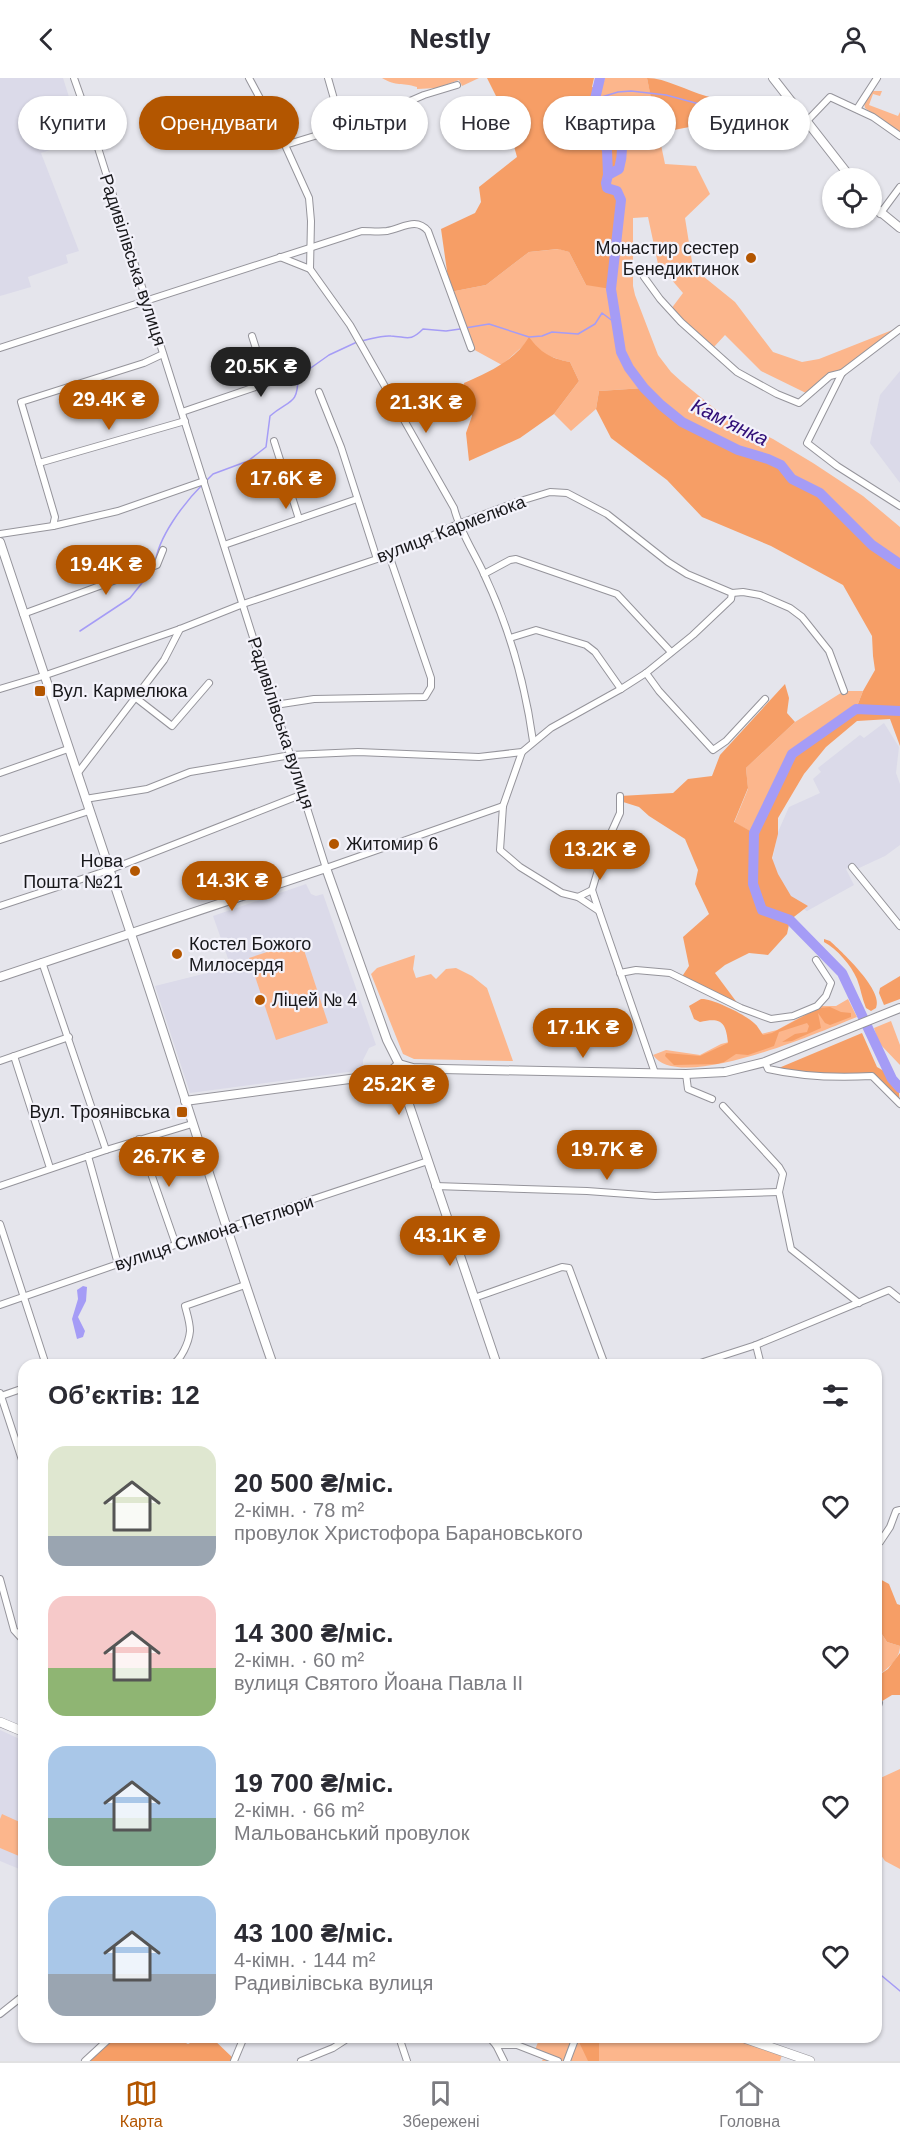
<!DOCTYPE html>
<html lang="uk">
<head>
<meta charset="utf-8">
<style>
  :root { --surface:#fff; --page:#f2f2f3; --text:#2b2b33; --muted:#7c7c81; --line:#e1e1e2; --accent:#b35600 }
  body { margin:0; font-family:Helvetica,sans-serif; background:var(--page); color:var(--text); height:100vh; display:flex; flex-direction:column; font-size:22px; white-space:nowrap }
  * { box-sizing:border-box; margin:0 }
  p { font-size:20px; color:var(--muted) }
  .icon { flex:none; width:33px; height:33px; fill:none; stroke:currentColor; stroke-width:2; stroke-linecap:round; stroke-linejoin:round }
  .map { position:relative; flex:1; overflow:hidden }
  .details { position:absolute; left:18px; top:1281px; width:864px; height:684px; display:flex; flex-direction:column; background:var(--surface); border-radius:18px; box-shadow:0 2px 4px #0004 }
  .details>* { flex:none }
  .top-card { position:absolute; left:18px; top:18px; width:864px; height:54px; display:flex; gap:12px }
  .tools { position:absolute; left:822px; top:90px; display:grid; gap:12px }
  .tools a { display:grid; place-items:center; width:60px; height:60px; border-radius:50%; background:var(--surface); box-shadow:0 2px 4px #0004; font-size:30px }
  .price { position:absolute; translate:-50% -51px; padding:0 14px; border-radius:21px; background:var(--accent); color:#fff; font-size:20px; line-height:39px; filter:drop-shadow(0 2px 3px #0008) }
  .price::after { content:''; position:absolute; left:50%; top:36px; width:18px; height:14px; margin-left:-9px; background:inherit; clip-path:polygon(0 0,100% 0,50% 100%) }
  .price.selected { background:#222; color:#fff }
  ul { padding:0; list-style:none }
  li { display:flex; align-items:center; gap:18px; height:150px; padding:0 30px }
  li span { display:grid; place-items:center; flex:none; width:168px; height:120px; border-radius:18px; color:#555 }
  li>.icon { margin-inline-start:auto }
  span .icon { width:72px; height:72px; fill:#fffc; stroke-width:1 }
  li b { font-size:26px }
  h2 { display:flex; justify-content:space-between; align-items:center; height:72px; padding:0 30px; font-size:26px }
  .pill { padding:0 21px; border-radius:27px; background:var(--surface); box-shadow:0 2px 4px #0004; font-size:21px; line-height:54px }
  .pill.selected { background:var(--accent); color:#fff }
  header { display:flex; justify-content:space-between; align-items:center; height:78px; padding:0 30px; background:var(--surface); font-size:27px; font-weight:600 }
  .tab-bar { display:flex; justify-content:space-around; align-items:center; height:84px; border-top:2px solid var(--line); background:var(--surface); font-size:16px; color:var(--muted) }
  .tab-bar a { display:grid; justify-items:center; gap:3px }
  .tab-bar .selected { color:var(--accent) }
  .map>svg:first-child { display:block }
</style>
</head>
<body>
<header><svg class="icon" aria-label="back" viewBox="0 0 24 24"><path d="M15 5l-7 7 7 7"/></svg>Nestly<svg class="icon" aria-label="person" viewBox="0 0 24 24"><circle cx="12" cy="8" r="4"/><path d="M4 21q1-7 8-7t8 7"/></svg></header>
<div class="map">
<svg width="900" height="1983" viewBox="0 0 900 1983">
  <rect width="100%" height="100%" fill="#e5e5ec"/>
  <g fill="#dbdae9">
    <path d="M0,0H63L82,60L41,75L79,173L66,177L68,185L28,199L31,209L0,218Z"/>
    <path d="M900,293V405L870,365L880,317Z"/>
    <path d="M884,645L899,669L896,695L900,706V767L885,778L857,791L852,788L846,791L854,807L807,833L782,819L770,794L778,754L789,729L820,715L813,701L821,694L818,690L860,657L864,660Z"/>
    <path d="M306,806L311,816L316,818L323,816L376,967L369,970L363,982V992L190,1015L155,908L231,889L213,838Z"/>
    <path d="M0,1652L24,1663V1793L0,1783Z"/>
  </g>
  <g fill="#fcb68c">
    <path d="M382,0H479L462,8L459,2L437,10L417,11V9C401,4 397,9 382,0Z"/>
    <path d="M605,0H647L665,86L696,88L710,116L685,140L693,190L735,224L773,274L802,284L819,281L900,249L842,295L830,298L808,316L761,293L725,257L713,270L671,231L683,215L658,186L648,139L633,140V208L635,217L658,277L671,294L682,304L720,335L773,361L813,385L863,418L900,449V486L872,467L820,415L792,401L781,387L768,381L738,372L682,344L661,327L644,310L599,313L596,331L571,353L554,336L579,303L570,284C553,281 540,273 524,267L502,287L471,270L450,214L486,207L529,174L559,171L569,174L586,207L607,110L606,101L622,80L621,56L613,40L600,33L595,21L596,10L602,9Z"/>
    <path d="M872,13H882L880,18L873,16L869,27L898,38L900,34V55L865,30L864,25Z"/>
    <path d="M844,613H863L856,631L792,676L754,755L734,745L748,711L746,690L795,644Z"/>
    <path d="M301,863L328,945L276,962L249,880Z"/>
    <path d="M415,877L413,891L416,900L431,896L436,901L446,891L456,890L472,898L487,910L513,983L414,981L403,976L371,896L377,890Z"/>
    <path d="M848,921L857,939C822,953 679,1016 653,977L666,972L700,977L721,966L777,952L821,928H836Z"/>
    <path d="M891,943L900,967V987L879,965L874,950Z"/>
    <path d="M876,1547L887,1564L900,1568C900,1582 886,1592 876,1599Z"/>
    <path d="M900,1691V1791L885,1783L876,1770V1702Z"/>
    <path d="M2,1736L24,1746V1766L19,1778L0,1770V1741Z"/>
    <path d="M540,1959H729L782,1977L780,1983H542L543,1981L533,1977Z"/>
  </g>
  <g fill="#f69e66">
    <path d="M487,0H594L592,9L596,10L595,21L600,33C603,35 609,37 613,40C625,51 623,77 619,91L608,97L606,105L607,110L617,114L621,122L611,211L586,207L569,174L558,171L529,174L486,207L450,214L441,151L475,135L481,124L479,109L517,79L505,36Z"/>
    <path d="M647,0C666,0 687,13 706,18C730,25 752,28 777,29L773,33L658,55Z"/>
    <path d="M529,259C541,275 550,280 570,284L579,303L554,336L520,360L469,383L466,355L472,338L466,325L464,305C488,294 515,283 529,259Z"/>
    <path d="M644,310L661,327L682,344L738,372L768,381L781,387L792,401L820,415L872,467L900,486V668L890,641L857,643L826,669L804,696L778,740V756L772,780L778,796L791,818L808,828L790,842L787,856L768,877L749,875L725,887L715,895L741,930L681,900L689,888L683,859L709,836L695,806L698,792L685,761L649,738L639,729L620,723V718L673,715L688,701L712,698L720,677L785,606L789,620L787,635L795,644L746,690L748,710L734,744L754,755L792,676L856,631L863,613L875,592L873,578L872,558L843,507L771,468L702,439L667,402L611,360L596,331L599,313Z"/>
    <path d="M824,861L830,863C843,875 884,913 876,930L871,933L866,930C862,921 861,911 857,901C851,887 837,871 824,864Z"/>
    <path d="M900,898V921L884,927L879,915L880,910Z"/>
    <path d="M701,921C712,920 746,937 754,945C758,948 760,953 763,957L772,955L819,930L830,929L841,934L851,935V939L830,947L825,945L818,935L821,950L792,963L782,964L795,956L807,954L809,948L807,945L779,954L774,968L748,977L736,976L724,984L717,986L674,987L665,978L666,975L700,978L728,965C726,944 721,939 700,944L694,941L689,928Z"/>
    <path d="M862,955L877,989L898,1001L900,1030L885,1006L878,1001L799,1000L774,992Z"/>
    <path d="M876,1499L889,1506L897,1526L900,1527V1568L887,1564L876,1547Z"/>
    <path d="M900,1575V1617H892L879,1625L876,1634V1599L888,1591Z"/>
    <path d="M111,1959H174L188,1966L202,1959H211L234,1981V1983H85Z"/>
    <path d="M580,1959H601L599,1966V1983H588L579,1964Z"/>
  </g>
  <path fill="#a59cf6" d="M83,1208L87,1209L86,1223L78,1239L85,1253L83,1259L77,1261L72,1241L78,1221L77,1212Z"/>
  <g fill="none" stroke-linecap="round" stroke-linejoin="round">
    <g stroke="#a59cf6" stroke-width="1.5">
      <path d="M595,21L618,14L631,13L666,17L725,33L777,29"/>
      <path d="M465,250L489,246L529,259L542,258L552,254L578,256L595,246L602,235L618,247"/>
      <path d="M361,263C371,261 382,257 391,258C408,259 410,264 423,251L446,253L460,251"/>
      <path d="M206,403L213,396L248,383L266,369L270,338C289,321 298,328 298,299L329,277L357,264"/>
      <path d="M155,486C158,459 184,425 203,406"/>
      <path d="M80,553L130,520L154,490"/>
      <path d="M876,1893L900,1913"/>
    </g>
    <g stroke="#a59cf6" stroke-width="10">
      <path d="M600,0L595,21L600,33C603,35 610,37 613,40C625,51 623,77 619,91L608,97L606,105L607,110L617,113L621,122L611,211L621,274L629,290L644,310L661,327L682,344L738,372L768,381L781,387L792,401L820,415L872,467L900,486"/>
      <path d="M600,33L595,44L607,72L608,97"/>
      <path d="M900,633L856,631L792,676L754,755L753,806L762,832L790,842L842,895L892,1001L900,1010"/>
    </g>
    <g stroke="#95949b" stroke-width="8">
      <g id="street">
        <path d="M74,0L92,51L326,790L503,728"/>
        <path d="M249,0L285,67L309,120L311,143L310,191L350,247L454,430C460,454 474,474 484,496C509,549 525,605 533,663"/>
        <path d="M328,0L342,49"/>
        <path d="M857,31L877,0"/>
        <path d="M807,43L830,19L873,39L900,58"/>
        <path d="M285,67L364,43L424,17L457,7"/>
        <path d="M880,136L900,109"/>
        <path d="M280,179L310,191"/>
        <path d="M644,199L660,221L681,244L737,294L777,316L799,325L830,298L842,295"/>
        <path d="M900,251L842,295L807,365L837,388L900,428"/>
        <path d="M0,270L362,153C370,153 380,154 387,153C403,150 416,139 428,153L471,270"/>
        <path d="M319,314L341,369L377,481"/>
        <path d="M182,334L267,305L252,258"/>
        <path d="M274,363L299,441"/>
        <path d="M39,385L185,343"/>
        <path d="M53,448L55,439L21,324L144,285L163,276"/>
        <path d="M0,456L53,448L118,433L204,403"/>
        <path d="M224,467L357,421"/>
        <path d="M484,496L510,482L516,481L617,516L671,574"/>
        <path d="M23,536L157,487L163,472"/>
        <path d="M510,560L536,552L586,567L595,574L621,611"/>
        <path d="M646,595L659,613L713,672L726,663L765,621"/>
        <path d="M0,611L43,598L180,551L243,526L389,477L458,446L517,424L550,414L567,415L607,436L668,484L687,496L732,515L743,514L760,517L790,530L802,539L829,573L844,613"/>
        <path d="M136,620L172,648L209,605"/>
        <path d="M275,627L314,621L425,619L431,609V600L389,477"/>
        <path d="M522,674L503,728L500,772L520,789L562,815L578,819L599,833L655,995"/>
        <path d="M0,695L68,671"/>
        <path d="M77,696L164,582L180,551"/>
        <path d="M85,721L147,711L190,694L291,677L358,674L479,679L522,674L551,650L621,611L646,595L693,557L731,521L732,515"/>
        <path d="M0,762L89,733"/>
        <path d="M852,789L900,848"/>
        <path d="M592,812L606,766L620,735V718"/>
        <path d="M578,819L592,812L599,833"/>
        <path d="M0,828L109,792L303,716"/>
        <path d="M42,884L106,1072"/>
        <path d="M620,895L636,892L670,895L741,930L771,941L793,938L817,928L826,918L831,905L816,882"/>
        <path d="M14,978L50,1090"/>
        <path d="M0,983L69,959"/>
        <path d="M765,984L768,991C803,999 836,1000 872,998L900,1026"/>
        <path d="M686,996L688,1011L712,1021"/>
        <path d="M723,1028L779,1089L783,1096L779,1114L791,1171L859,1225"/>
        <path d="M139,1061L176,1167"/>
        <path d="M88,1078L118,1186"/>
        <path d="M0,1108L106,1072L192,1046"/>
        <path d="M435,1108L587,1113L655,1118L779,1114"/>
        <path d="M0,1146L46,1287"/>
        <path d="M474,1220L562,1189L569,1190L605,1287"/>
        <path d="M0,1227L118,1186L428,1083"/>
        <path d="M756,1267L761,1287"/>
        <path d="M171,1287C181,1283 189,1264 190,1253C190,1244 187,1236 185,1228L245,1207"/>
        <path d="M694,1287L756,1267L889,1212L900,1221"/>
        <path d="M0,1315L24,1388"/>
        <path d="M1,1318L24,1310"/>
        <path d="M876,1465L880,1464L890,1449L896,1433L900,1432"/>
        <path d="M0,1501L14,1552L24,1563"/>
        <path d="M876,1624L879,1625L876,1634"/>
        <path d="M876,1699V1701"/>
        <path d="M0,1936L24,1917"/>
        <path d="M399,1959L407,1983"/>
        <path d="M489,1959L496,1967L504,1983"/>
        <path d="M496,1967H517L558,1983"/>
        <path d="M85,1983L111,1959"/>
        <path d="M234,1983L244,1959"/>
        <path d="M301,1983L333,1970L350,1959"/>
        <path d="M567,1983L576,1959"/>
      </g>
    </g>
    <g stroke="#95949b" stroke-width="10">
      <g id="secondary">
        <path d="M773,0L851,100"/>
        <path d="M872,127L900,150"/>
        <path d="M0,464C43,595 88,725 131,856C179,999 223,1144 273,1287"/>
        <path d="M0,899L326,790L387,962L399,986L401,1003L497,1287"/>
        <path d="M399,986L413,990L442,991L686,996L725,994L765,984L900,930"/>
        <path d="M185,1023L387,996L399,986"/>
      </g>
    </g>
    <g stroke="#95949b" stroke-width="10">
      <g id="primary">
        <path d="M0,1644L24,1654"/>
        <path d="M741,1959L810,1983"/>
      </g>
    </g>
    <use href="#street" stroke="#fff" stroke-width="6"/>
    <use href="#secondary" stroke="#fff" stroke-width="8"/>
    <use href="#primary" stroke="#fff" stroke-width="9"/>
  </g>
  <g fill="#b35600" stroke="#f3f2fa" stroke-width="2">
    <circle cx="751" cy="180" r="6"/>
    <rect x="34" y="607" width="12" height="12" rx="3"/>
    <circle cx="334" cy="766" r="6"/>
    <circle cx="135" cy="793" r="6"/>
    <circle cx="177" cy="876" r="6"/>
    <circle cx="260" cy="922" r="6"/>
    <rect x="176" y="1028" width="12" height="12" rx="3"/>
  </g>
  <g text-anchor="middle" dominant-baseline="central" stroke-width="4.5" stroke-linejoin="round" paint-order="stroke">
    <g font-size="18" fill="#18181b" stroke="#f3f2fa" text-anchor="start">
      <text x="739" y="170" text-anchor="end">Монастир сестер<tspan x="739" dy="21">Бенедиктинок</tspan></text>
      <text x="52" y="613">Вул. Кармелюка</text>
      <text x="346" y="766">Житомир 6</text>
      <text x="123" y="783" text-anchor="end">Нова<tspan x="123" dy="21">Пошта №21</tspan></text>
      <text x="189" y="866">Костел Божого<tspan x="189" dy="21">Милосердя</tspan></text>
      <text x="272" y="922">Ліцей № 4</text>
      <text x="170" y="1034" text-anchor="end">Вул. Троянівська</text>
    </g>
    <g font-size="18" fill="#18181b" stroke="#f3f2fa">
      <text transform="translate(133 182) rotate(72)">Радивілівська вулиця</text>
      <text transform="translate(451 451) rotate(-21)">вулиця Кармелюка</text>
      <text transform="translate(281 645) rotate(72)">Радивілівська вулиця</text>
      <text transform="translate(214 1155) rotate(-18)">вулиця Симона Петлюри</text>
    </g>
    <g font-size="20" font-style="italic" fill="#300e77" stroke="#f3f2fa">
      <text transform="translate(730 344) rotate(26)">Кам'янка</text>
    </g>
  </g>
</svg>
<div class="tools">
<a><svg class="icon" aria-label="locate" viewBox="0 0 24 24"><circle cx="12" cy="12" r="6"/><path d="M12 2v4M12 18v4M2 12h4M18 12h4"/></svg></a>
</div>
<b class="price selected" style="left:261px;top:320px">20.5K ₴</b>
<b class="price" style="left:109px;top:353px">29.4K ₴</b>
<b class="price" style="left:426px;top:356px">21.3K ₴</b>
<b class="price" style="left:286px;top:432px">17.6K ₴</b>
<b class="price" style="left:106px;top:518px">19.4K ₴</b>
<b class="price" style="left:600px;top:803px">13.2K ₴</b>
<b class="price" style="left:232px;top:834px">14.3K ₴</b>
<b class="price" style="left:583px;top:981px">17.1K ₴</b>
<b class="price" style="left:399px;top:1038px">25.2K ₴</b>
<b class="price" style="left:607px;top:1103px">19.7K ₴</b>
<b class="price" style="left:169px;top:1110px">26.7K ₴</b>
<b class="price" style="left:450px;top:1189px">43.1K ₴</b>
<div class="top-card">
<a class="pill">Купити</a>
<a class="pill selected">Орендувати</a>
<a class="pill">Фільтри</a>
<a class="pill">Нове</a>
<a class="pill">Квартира</a>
<a class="pill">Будинок</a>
</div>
<section class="details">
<h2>Об’єктів: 12<svg class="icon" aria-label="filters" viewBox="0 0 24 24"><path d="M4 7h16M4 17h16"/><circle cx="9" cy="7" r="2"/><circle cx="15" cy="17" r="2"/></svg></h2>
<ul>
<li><span style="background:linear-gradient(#dfe7d0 75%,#9aa5b1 0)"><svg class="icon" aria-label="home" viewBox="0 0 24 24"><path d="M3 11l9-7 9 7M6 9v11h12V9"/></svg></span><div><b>20 500 ₴/міс.</b><p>2-кімн. · 78 m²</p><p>провулок Христофора Барановського</p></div><svg class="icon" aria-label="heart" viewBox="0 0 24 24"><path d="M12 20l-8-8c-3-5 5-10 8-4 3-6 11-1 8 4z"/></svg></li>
<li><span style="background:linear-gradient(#f6c9c9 60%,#8fb573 0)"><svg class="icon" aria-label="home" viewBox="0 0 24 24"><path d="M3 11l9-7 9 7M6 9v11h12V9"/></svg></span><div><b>14 300 ₴/міс.</b><p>2-кімн. · 60 m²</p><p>вулиця Святого Йоана Павла II</p></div><svg class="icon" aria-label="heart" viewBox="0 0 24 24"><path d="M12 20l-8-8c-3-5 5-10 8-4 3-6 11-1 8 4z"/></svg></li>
<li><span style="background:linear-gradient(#a9c7e8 60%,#7fa58c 0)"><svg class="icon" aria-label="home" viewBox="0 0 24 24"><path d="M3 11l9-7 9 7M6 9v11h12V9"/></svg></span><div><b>19 700 ₴/міс.</b><p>2-кімн. · 66 m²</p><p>Мальованський провулок</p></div><svg class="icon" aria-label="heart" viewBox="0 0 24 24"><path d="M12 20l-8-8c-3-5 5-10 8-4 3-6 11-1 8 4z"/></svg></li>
<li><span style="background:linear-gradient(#a9c7e8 65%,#9aa5b1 0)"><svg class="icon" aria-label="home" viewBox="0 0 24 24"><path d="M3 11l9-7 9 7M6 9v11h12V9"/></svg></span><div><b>43 100 ₴/міс.</b><p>4-кімн. · 144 m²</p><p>Радивілівська вулиця</p></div><svg class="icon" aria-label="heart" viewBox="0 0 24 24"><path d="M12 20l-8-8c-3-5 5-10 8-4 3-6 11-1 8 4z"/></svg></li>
</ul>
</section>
</div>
<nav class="tab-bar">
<a class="selected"><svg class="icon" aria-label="map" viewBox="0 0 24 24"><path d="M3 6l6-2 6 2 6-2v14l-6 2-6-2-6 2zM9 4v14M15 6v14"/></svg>Карта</a>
<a><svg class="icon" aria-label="saved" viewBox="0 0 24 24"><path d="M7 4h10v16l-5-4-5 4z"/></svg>Збережені</a>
<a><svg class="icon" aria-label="home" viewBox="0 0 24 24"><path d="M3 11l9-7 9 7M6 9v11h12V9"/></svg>Головна</a>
</nav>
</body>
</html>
